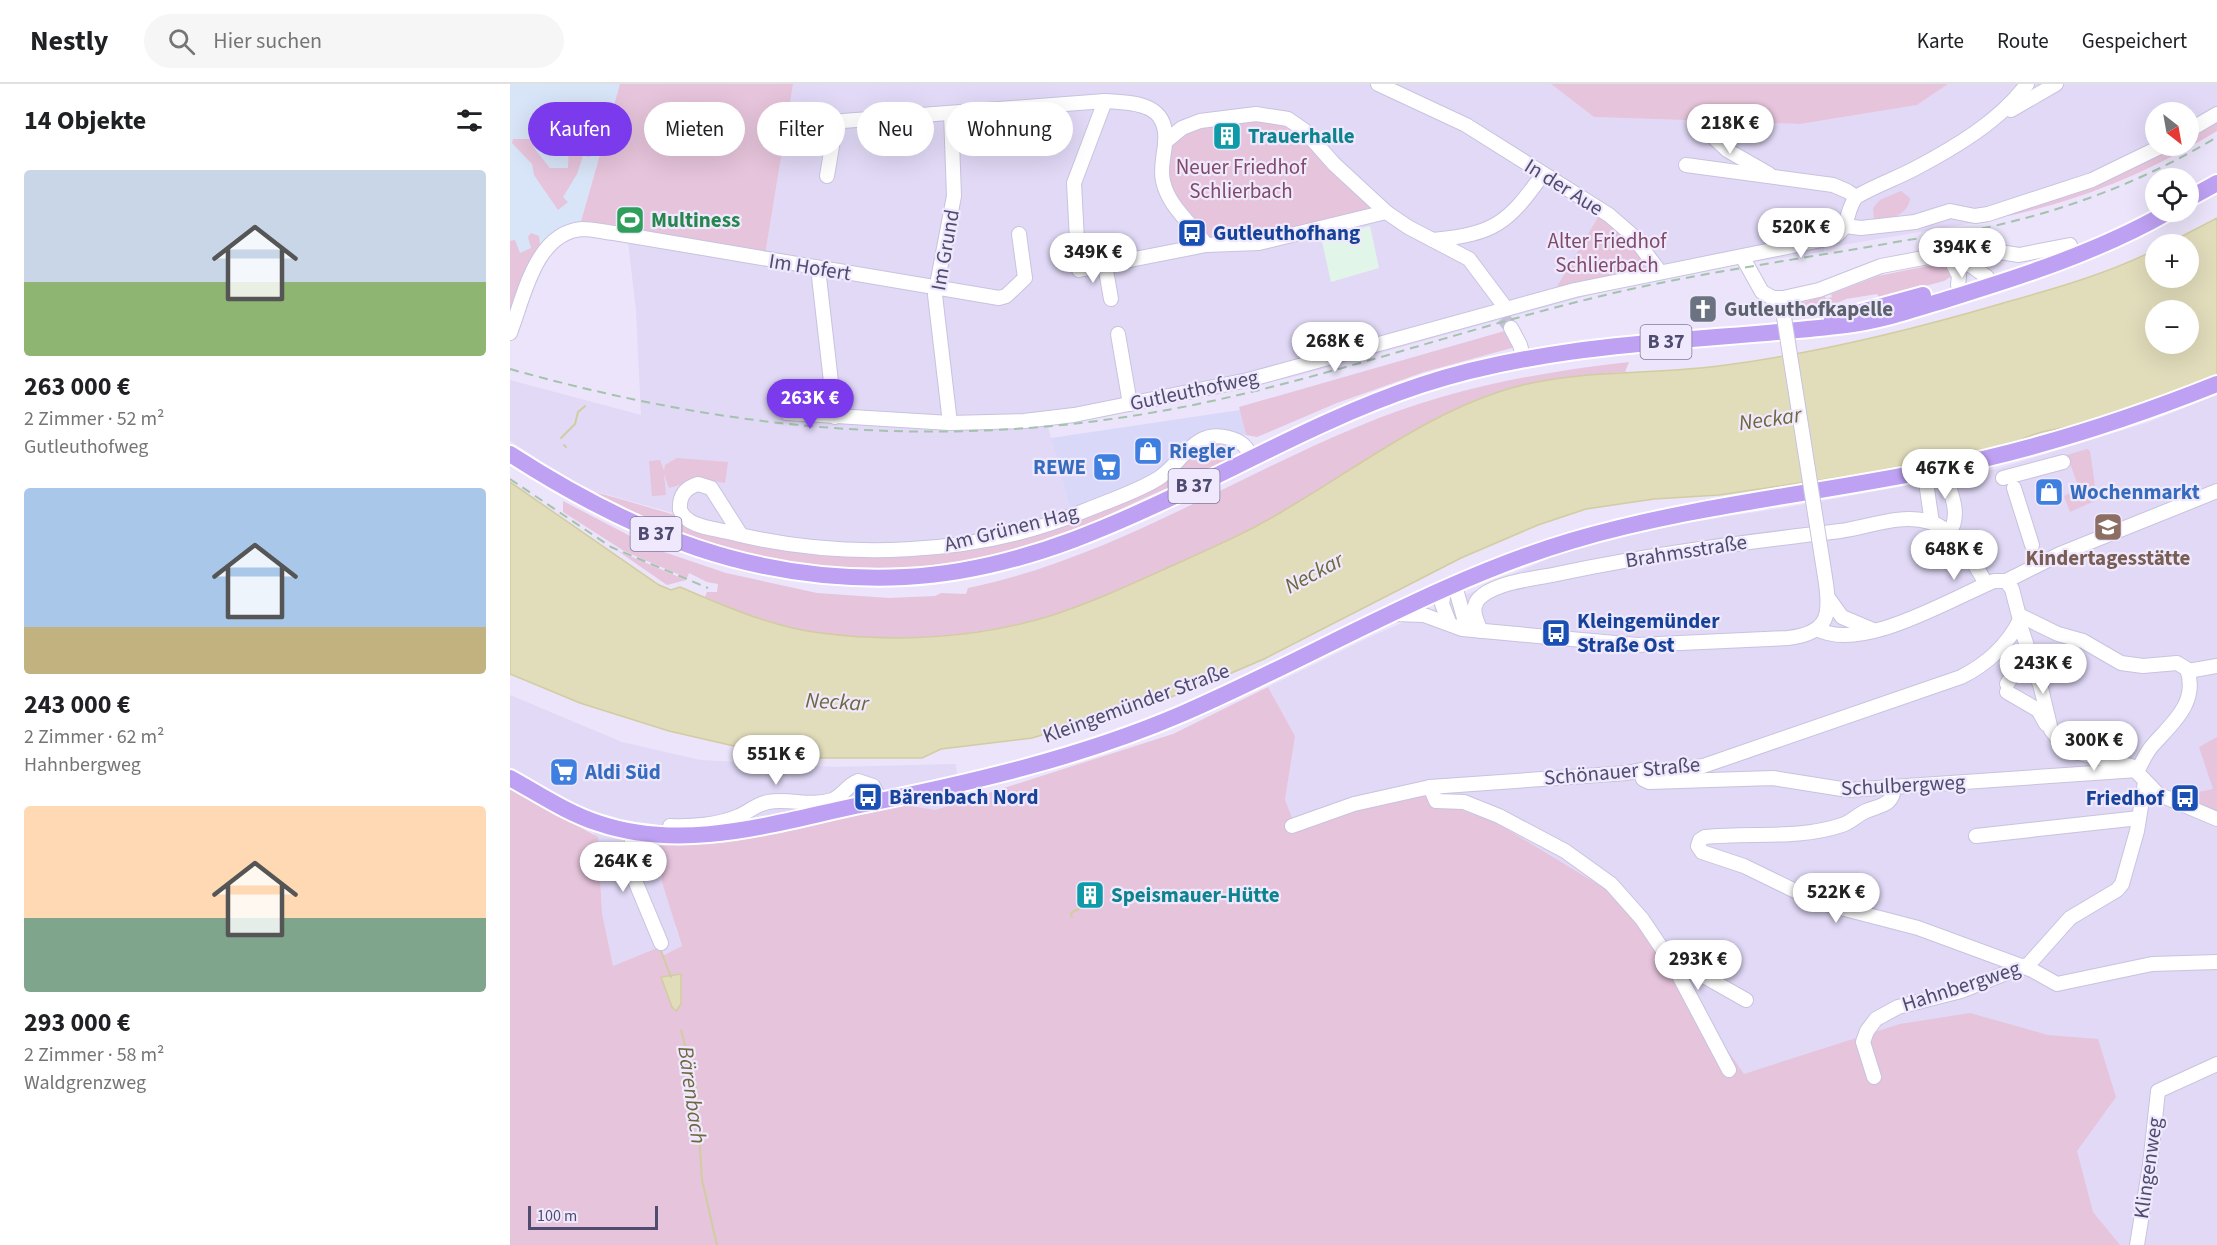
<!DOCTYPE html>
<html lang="de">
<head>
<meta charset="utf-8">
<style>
  :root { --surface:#fff; --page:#f6f6f6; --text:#202124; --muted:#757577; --line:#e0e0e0; --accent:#7c3aed }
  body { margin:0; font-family:"Source Sans 3",sans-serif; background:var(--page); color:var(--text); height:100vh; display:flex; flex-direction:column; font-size:22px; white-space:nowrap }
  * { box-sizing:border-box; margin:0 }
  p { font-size:20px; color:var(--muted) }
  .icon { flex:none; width:33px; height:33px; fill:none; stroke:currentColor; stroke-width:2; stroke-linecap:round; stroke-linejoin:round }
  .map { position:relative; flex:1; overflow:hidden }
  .side { display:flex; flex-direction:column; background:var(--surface); width:510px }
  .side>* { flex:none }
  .banner { position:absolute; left:18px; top:18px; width:570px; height:54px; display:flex; gap:12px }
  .needle { width:39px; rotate:149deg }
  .fabs { position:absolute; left:1635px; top:18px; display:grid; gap:12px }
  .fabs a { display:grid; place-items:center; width:54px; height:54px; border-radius:50%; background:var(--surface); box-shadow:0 6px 24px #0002; font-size:30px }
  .scale { position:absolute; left:18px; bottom:15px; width:130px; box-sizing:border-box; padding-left:6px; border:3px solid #4f4c70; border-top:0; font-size:16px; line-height:21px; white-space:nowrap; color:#4f4c70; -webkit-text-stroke:4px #f0e9fd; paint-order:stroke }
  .price { position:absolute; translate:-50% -51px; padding:0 14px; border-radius:21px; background:#fff; color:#222; font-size:20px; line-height:39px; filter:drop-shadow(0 2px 3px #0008) }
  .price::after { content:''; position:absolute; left:50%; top:36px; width:18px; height:14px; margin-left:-9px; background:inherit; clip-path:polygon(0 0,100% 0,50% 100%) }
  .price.current { background:var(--accent); color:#fff }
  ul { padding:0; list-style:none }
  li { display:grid; align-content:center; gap:12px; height:318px; padding:0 24px }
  li span { display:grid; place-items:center; height:186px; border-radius:6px; color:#555 }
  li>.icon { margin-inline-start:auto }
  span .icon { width:108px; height:108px; fill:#fffc; stroke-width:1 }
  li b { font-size:26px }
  h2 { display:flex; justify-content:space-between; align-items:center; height:72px; padding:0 24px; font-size:26px }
  .chip { padding:0 21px; border-radius:27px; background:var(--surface); box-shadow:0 6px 24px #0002; font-size:21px; line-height:54px }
  .chip.current { background:var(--accent); color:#fff }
  header { display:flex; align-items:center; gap:36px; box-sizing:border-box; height:84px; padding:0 30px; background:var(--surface); border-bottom:2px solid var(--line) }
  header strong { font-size:28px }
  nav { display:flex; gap:33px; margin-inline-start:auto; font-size:21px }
  .search { width:420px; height:54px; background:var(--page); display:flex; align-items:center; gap:15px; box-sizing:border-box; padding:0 21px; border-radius:33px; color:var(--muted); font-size:22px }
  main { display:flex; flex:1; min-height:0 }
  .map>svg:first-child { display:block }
</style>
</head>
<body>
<header>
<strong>Nestly</strong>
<div class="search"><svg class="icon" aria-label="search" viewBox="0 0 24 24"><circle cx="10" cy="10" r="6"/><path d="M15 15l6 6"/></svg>Hier suchen</div>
<nav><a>Karte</a><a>Route</a><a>Gespeichert</a></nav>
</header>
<main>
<section class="side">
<h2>14 Objekte<svg class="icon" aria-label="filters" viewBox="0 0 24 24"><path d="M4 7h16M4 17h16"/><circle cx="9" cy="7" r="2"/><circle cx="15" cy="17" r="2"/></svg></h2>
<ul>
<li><span style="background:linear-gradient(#c9d6e8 60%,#8fb573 0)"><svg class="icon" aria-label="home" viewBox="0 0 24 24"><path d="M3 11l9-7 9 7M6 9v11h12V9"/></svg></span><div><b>263 000 €</b><p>2 Zimmer · 52 m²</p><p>Gutleuthofweg</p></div></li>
<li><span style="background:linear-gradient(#a9c7e8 75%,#c2b280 0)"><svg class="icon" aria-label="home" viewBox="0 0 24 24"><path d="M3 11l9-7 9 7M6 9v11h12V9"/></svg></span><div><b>243 000 €</b><p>2 Zimmer · 62 m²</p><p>Hahnbergweg</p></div></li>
<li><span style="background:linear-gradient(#ffd9b3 60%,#7fa58c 0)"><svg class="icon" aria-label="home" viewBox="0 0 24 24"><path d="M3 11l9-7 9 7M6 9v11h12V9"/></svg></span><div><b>293 000 €</b><p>2 Zimmer · 58 m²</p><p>Waldgrenzweg</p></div></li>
</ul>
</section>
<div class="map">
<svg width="1707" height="1161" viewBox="0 0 1707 1161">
  <rect width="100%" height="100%" fill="#ebe4fa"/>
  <g fill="#e1d9f6">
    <path d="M283,0H1041L1084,33L1290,40L1407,21L1438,0H1707V35L1679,51L1678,28H1646V62H1660L1640,73L1521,118L1493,134L1314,164V168L1221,181L1120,200L783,293L636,325L537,339L561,428L449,455L364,462L239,450L73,404L0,357V296L131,331L126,226L117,149L255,171Z"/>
    <path d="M1707,311V1161H1324L783,736L775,716L785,652L758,603L860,553L1060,465L1140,444L1274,424L1487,385L1639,338Z"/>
    <path d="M0,611L112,658L190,676L323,683L446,680L449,718L424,726L165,843L172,862L154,871L150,864L103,882L92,829L90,783L84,749L0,705Z"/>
  </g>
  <path fill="#d9d8f9" d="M730,326L736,351L704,346L633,399L561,428L541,354Z"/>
  <path fill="#e1f6e8" d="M860,142L869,184L821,198L811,153Z"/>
  <path fill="#d8e4f7" d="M0,0H110L70,141L46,146L31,160L0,237Z"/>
  <g fill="#e6c4db" fill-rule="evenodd">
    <path d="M110,0H283L255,171L70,141Z"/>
    <path d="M1041,0H1438L1407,21L1290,40L1084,33Z"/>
    <path d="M733,34L764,38L793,51L863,124L742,157L701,155C663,119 656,114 659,60L683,42Z"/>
    <path d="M1707,35V47C1639,88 1575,115 1498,132L1521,118L1640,73L1660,62H1678L1679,51Z"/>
    <path d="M3,55H24V64L40,84H58L59,61L77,62L78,55L85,58L80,73L73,72L67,90L53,113L58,118L48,126L24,91L22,80L2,59Z"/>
    <path d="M1391,107L1400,114C1399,130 1381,135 1367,137L1364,135L1363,124L1370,116Z"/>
    <path d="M1090,130L1119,155L1138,183L1137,185L1045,206Z"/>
    <path d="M21,149L29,152L30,160L0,234V157L5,156L10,169L21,164L18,153Z"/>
    <path d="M1432,179L1438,180L1442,192L1434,197L1370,214L1367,210L1336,215L1309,227L1281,232L1286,220L1315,212L1316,215L1322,213L1321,210L1368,192Z"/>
    <path d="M998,246L1009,262L914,288L827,319L747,353L736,351L729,323Z"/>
    <path d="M1119,278L1115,288C1080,291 1046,293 1012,301C923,323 850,384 772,428C736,449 699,465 661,482C622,500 583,518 542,531C475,552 378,561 307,549C268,542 231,529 195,513L197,508H207L208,500L197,498L179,489L177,494L114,467L53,428V417L145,465L216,489L307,509L379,514L425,512L431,509L456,510L458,504C596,476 719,396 847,343C937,305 1023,289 1119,278Z"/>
    <path d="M705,346L731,350L719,366L717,379C687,392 656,404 626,418C598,431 572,444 543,454C438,490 324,495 217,465C170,452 125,436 85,408C136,422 187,439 239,450C329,469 420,461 509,441C527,436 545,434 562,428C591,418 629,406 653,386C673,369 673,350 705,346Z"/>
    <path d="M1577,365L1580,367L1587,416L1560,428L1554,412L1569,404L1557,371Z"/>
    <path d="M167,374L218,378L215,399L192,395L159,404L154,390L156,411L142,412L139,377L150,376L154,387L155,381Z"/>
    <path d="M108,467L176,496L157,501Z"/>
    <path d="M758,603L785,652L775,716L783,736L913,712L987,739L1112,815L1234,990L1390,940L1460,929L1538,951L1588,955L1606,1013L1567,1067L1583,1128L1610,1161H0V705L88,753L92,829L103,882L150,863L154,871L172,862L152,798L149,762L192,758L359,715L425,726L663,650ZM171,890V920L164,926L151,893Z"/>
    <path d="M1707,653V728L1665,713L1703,705L1689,663Z"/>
  </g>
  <g fill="#e1dcba" stroke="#d2cca1" stroke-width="1.5" fill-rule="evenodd">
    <path d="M1707,134V291C1662,309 1617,326 1570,340C1547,346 1525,346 1504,360L1351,390L1209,411L1144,415L1076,425L1028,441L951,474L754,575L677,608L522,654L431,665L412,674H294L224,662L159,647L70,619L0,590V398L149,501L161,506L170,503C215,522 261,543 311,549C387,559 470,554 543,531C586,517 626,498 666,480C704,463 743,446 778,424C853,380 927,322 1013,301C1079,285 1148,291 1216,281C1308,269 1401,246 1490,220C1543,205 1597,190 1645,166L1646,194H1678V160H1657ZM1646,226H1678V260H1646Z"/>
    <path d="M171,890V920L166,927L162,923L151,893Z"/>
  </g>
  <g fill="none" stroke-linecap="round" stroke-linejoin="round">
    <g stroke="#d2cca1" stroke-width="2">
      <path d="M51,354L65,340L68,328L75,322"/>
      <path d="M54,361L56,363"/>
      <path d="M562,833L561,829L576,821"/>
      <path d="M150,865L161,893"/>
      <path d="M171,946L186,1002L192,1096L207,1161"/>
    </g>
    <path stroke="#c4bed8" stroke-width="14" stroke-dasharray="14 7" stroke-linecap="butt" d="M993,234L1001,244"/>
    <g stroke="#c8c3df" stroke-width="16">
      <g id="minor">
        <path d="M868,0L956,41L1099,131L1122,151L1150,188"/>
        <path d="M1501,26L1546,0"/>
        <path d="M1678,47L1707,30"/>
        <path d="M1201,51L1217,66L1259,90"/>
        <path d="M655,58L672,44L690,37L746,30L778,35L794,46L824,80L876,128L898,143L959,175L995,223"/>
        <path d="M1176,81L1323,101L1337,107L1346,113"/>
        <path d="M317,92L325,44L333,37L595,17C626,19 659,19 655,60C654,72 650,85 653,97C659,124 682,139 696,161L749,159L876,128"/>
        <path d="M1335,142L1351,144L1405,138L1440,127L1465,132L1478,130L1582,96L1652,62"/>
        <path d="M923,156C985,150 998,139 1033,90"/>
        <path d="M1434,173L1460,181L1477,193"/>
        <path d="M1233,174L1252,208L1263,214H1273L1309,206L1371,182L1450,167L1477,166L1509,171L1560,161"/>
        <path d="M1440,174L1449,192L1448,201"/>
        <path d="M595,181L601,215"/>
        <path d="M308,184L325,333"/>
        <path d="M576,184L567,156L564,99L595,17"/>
        <path d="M569,186L696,161"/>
        <path d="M1001,244L1010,261L1014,276"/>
        <path d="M0,249C14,213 25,149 72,145C83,145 94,148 104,149L489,214L496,212L515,194L509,150"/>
        <path d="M608,250L620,320"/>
        <path d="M277,329L440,339L514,337L564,331L738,296L1065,206L1321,154C1340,147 1335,127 1346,113C1364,102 1385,95 1404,85C1444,64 1490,37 1517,0"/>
        <path d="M440,339L425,211L444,112L441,29"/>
        <path d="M1436,394C1442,412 1451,432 1439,449"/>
        <path d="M1493,394L1553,378"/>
        <path d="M1416,398L1422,439"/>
        <path d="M1504,404L1522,461"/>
        <path d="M231,451L201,404L188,400C175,404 169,412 170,426C177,443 202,444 218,448C330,477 466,472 574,427C598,417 627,408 649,394C673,378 684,344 719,354C731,357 736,362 742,373"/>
        <path d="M945,502L954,534L962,545"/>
        <path d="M934,507L932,520L939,538"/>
        <path d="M1319,515L1332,533L1363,546"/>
        <path d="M885,530L914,531L952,545L1127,561L1278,554C1320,549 1321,530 1315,493"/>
        <path d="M1511,532L1548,550L1573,557L1611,579L1633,582L1667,579L1677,585C1689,619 1661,640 1642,662C1636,669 1632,678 1628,686"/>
        <path d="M1509,538L1531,604L1541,646L1557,666L1621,682L1648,710L1707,735"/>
        <path d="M1307,545C1352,569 1440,515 1484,497H1496L1550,470L1707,407"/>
        <path d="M971,547C965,534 959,521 973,511C992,497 1025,495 1047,490C1141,470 1235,458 1330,447C1359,443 1391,429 1420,438C1444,445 1465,479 1476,500"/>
        <path d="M1678,587L1707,582"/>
        <path d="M1497,600L1505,587L1523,577"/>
        <path d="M1497,608L1528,626L1536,640"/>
        <path d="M1131,687L1133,695L1139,698L1263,694L1338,706L1628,686"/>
        <path d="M920,703L926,717L954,718L989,732L1055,767L1101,800L1132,835L1165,884L1219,986"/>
        <path d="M1384,703C1383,722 1370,721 1356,727C1347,731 1341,738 1332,741C1287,756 1240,748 1195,753L1190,756L1188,762L1192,768L1234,782L1308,818L1408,844L1522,886L1547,900L1642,880L1707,878"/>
        <path d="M782,742L844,720L920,703L1117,689L1136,685L1161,687L1193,682L1451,593C1477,580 1497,562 1510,536L1502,505L1496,497"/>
        <path d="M121,748L126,799L151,859"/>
        <path d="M158,752L160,742C181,743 209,741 229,732C238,728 247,720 258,718C280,714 300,723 322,716C333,712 337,701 348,697L363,702L371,717"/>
        <path d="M1466,752L1629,734"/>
        <path d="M1160,873L1236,916"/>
        <path d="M1364,993L1353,958L1357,947L1366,935L1388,923L1451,907L1519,880L1560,834L1607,806L1612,800L1627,747L1635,698"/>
        <path d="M1627,1161L1640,1081L1648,1007L1707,980"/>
      </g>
    </g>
    <g stroke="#fff" stroke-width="20">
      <g id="major">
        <path d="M1678,115L1707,99"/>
        <path d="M1322,236L1413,211"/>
        <path d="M0,370C124,450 245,500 395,493C582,484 738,358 911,301C1048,256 1194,258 1336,241C1371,237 1405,225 1438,215C1513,192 1590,167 1658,128"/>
        <path d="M0,694C29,710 57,729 88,739C173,768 261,740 345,722C456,700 570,674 674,629C801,574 929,496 1061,457C1182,421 1308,410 1432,384C1527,365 1617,336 1707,300"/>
      </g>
    </g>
    <use href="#minor" stroke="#fff" stroke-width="14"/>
    <use href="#major" stroke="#bea1f3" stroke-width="16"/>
    <g stroke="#a4c2ac" stroke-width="2" stroke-dasharray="9 6" stroke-linecap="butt">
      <path d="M0,285C232,350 451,369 688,320C841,288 987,233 1140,201C1223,184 1308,172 1392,157C1429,151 1468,147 1504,137C1576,119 1644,91 1707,53"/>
      <path d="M0,395L101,463L198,504"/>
    </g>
    <g stroke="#c8c3df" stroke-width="16" stroke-linecap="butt">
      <path id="minor-bridge" d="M1274,233L1315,493"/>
    </g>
    <use href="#minor-bridge" stroke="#fff" stroke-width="14"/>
  </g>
  <defs>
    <g id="building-square" transform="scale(1.5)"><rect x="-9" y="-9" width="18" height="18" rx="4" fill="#0f9aa8" stroke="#f0e9fd"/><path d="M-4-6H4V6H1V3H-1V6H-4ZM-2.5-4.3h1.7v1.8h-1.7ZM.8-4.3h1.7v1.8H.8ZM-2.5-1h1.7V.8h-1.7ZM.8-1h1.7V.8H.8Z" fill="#fff"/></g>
    <g id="stadium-square" transform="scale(1.5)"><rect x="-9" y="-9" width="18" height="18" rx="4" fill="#2e9e5b" stroke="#f0e9fd"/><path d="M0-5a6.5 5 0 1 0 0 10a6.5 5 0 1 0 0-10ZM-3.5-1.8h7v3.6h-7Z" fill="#fff"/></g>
    <g id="bus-square" transform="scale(1.5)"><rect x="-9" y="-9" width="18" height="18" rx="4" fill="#1a4fb4" stroke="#f0e9fd"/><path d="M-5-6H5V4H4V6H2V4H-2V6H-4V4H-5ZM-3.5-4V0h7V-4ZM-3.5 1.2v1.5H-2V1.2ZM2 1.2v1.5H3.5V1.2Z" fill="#fff"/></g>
    <g id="church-square" transform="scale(1.5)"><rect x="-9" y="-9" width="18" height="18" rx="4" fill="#6b7280" stroke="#f0e9fd"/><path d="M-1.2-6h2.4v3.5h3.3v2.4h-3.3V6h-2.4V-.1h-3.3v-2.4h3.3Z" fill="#fff"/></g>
    <g id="shop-square" transform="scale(1.5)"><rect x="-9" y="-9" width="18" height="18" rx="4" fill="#3f7fe0" stroke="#f0e9fd"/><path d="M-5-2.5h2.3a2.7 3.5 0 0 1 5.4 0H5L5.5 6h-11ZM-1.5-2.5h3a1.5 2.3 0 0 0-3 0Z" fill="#fff"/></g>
    <g id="supermarket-square" transform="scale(1.5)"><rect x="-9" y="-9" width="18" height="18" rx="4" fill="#3f7fe0" stroke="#f0e9fd"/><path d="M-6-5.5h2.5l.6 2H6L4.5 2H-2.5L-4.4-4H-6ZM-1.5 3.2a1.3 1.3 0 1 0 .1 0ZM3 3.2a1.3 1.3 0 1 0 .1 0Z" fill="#fff"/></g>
    <g id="school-square" transform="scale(1.5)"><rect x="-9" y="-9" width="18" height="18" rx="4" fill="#8d6e63" stroke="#f0e9fd"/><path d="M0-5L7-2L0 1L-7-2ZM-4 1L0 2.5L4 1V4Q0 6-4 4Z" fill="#fff"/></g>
  </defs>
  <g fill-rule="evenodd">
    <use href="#building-square" x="717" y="52"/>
    <use href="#stadium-square" x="120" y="136"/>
    <use href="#bus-square" x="682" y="149"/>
    <use href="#church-square" x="1193" y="225"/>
    <use href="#shop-square" x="638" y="367"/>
    <use href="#supermarket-square" x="597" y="383"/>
    <use href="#shop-square" x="1539" y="408"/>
    <use href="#school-square" x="1598" y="443"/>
    <use href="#bus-square" x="1046" y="549"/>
    <use href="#supermarket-square" x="54" y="688"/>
    <use href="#bus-square" x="358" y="713"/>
    <use href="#bus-square" x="1675" y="714"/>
    <use href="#building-square" x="580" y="811"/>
  </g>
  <g text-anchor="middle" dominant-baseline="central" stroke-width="4.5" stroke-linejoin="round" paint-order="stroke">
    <g fill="#f0e9fd" stroke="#7f7b9a" stroke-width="1.5">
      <rect x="1130.5" y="241" width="51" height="34" rx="4.5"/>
      <rect x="658.5" y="385" width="51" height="34" rx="4.5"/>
      <rect x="120.5" y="433" width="51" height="34" rx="4.5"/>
    </g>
    <g font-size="20" font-weight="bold" fill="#4f4c70">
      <text x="1156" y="258">B 37</text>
      <text x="684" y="402">B 37</text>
      <text x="146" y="450">B 37</text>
    </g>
    <g font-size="21" font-weight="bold" fill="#0d838f" stroke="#f0e9fd" text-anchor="start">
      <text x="738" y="52">Trauerhalle</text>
      <text x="601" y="811">Speismauer-Hütte</text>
    </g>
    <g font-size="21" fill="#804b69" stroke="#f0e9fd">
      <text x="731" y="83">Neuer Friedhof<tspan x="731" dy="24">Schlierbach</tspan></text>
      <text x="1097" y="157">Alter Friedhof<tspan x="1097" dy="24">Schlierbach</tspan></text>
    </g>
    <g font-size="21" fill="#4f4c70" stroke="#f0e9fd">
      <text transform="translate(1054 103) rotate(32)">In der Aue</text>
      <text transform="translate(435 166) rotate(-80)">Im Grund</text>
      <text transform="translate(300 183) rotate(9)">Im Hofert</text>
      <text transform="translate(684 306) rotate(-12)">Gutleuthofweg</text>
      <text transform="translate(501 444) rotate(-14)">Am Grünen Hag</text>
      <text transform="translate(1176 467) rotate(-9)">Brahmsstraße</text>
      <text transform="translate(626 619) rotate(-20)">Kleingemünder Straße</text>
      <text transform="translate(1112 687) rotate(-5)">Schönauer Straße</text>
      <text transform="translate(1393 701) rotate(-3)">Schulbergweg</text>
      <text transform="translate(1451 902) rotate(-18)">Hahnbergweg</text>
      <text transform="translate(1638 1084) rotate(-82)">Klingenweg</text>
    </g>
    <g font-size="21" font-weight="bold" fill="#27864d" stroke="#f0e9fd" text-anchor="start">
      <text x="141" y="136">Multiness</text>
    </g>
    <g font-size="21" font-weight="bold" fill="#164399" stroke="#f0e9fd" text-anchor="start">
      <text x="703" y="149">Gutleuthofhang</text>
      <text x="1067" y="537">Kleingemünder<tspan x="1067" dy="24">Straße Ost</tspan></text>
      <text x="379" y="713">Bärenbach Nord</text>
      <text x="1654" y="714" text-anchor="end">Friedhof</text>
    </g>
    <g font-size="21" font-weight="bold" fill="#5b616d" stroke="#f0e9fd" text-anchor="start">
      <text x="1214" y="225">Gutleuthofkapelle</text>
    </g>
    <g font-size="21" font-weight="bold" fill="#366cbe" stroke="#f0e9fd" text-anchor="start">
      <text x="659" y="367">Riegler</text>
      <text x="576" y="383" text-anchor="end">REWE</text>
      <text x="1560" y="408">Wochenmarkt</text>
      <text x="75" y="688">Aldi Süd</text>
    </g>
    <g font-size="21" font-weight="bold" fill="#785e54" stroke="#f0e9fd">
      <text x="1598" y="474">Kindertagesstätte</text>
    </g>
    <g font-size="22" font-style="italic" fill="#6d683e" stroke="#f0e9fd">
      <text transform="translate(1260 335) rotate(-8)">Neckar</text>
      <text transform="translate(804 489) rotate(-28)">Neckar</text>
      <text transform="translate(327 618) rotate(3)">Neckar</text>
      <text transform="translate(182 1011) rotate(82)">Bärenbach</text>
    </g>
  </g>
</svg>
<div class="fabs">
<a><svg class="needle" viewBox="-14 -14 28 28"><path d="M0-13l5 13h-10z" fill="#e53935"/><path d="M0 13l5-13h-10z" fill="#757577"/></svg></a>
<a><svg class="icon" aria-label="locate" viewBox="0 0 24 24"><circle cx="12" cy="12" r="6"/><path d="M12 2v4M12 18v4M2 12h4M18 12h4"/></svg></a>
<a>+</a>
<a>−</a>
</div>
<div class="scale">100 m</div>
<b class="price" style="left:1220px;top:71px">218K €</b>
<b class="price" style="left:1291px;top:175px">520K €</b>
<b class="price" style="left:1452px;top:195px">394K €</b>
<b class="price" style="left:583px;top:200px">349K €</b>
<b class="price" style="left:825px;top:289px">268K €</b>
<b class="price current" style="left:300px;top:346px">263K €</b>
<b class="price" style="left:1435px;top:416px">467K €</b>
<b class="price" style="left:1444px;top:497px">648K €</b>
<b class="price" style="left:1533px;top:611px">243K €</b>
<b class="price" style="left:1584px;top:688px">300K €</b>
<b class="price" style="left:266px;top:702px">551K €</b>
<b class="price" style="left:113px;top:809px">264K €</b>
<b class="price" style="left:1326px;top:840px">522K €</b>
<b class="price" style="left:1188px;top:907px">293K €</b>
<div class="banner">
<a class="chip current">Kaufen</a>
<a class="chip">Mieten</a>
<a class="chip">Filter</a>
<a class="chip">Neu</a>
<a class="chip">Wohnung</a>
</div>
</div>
</main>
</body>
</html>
